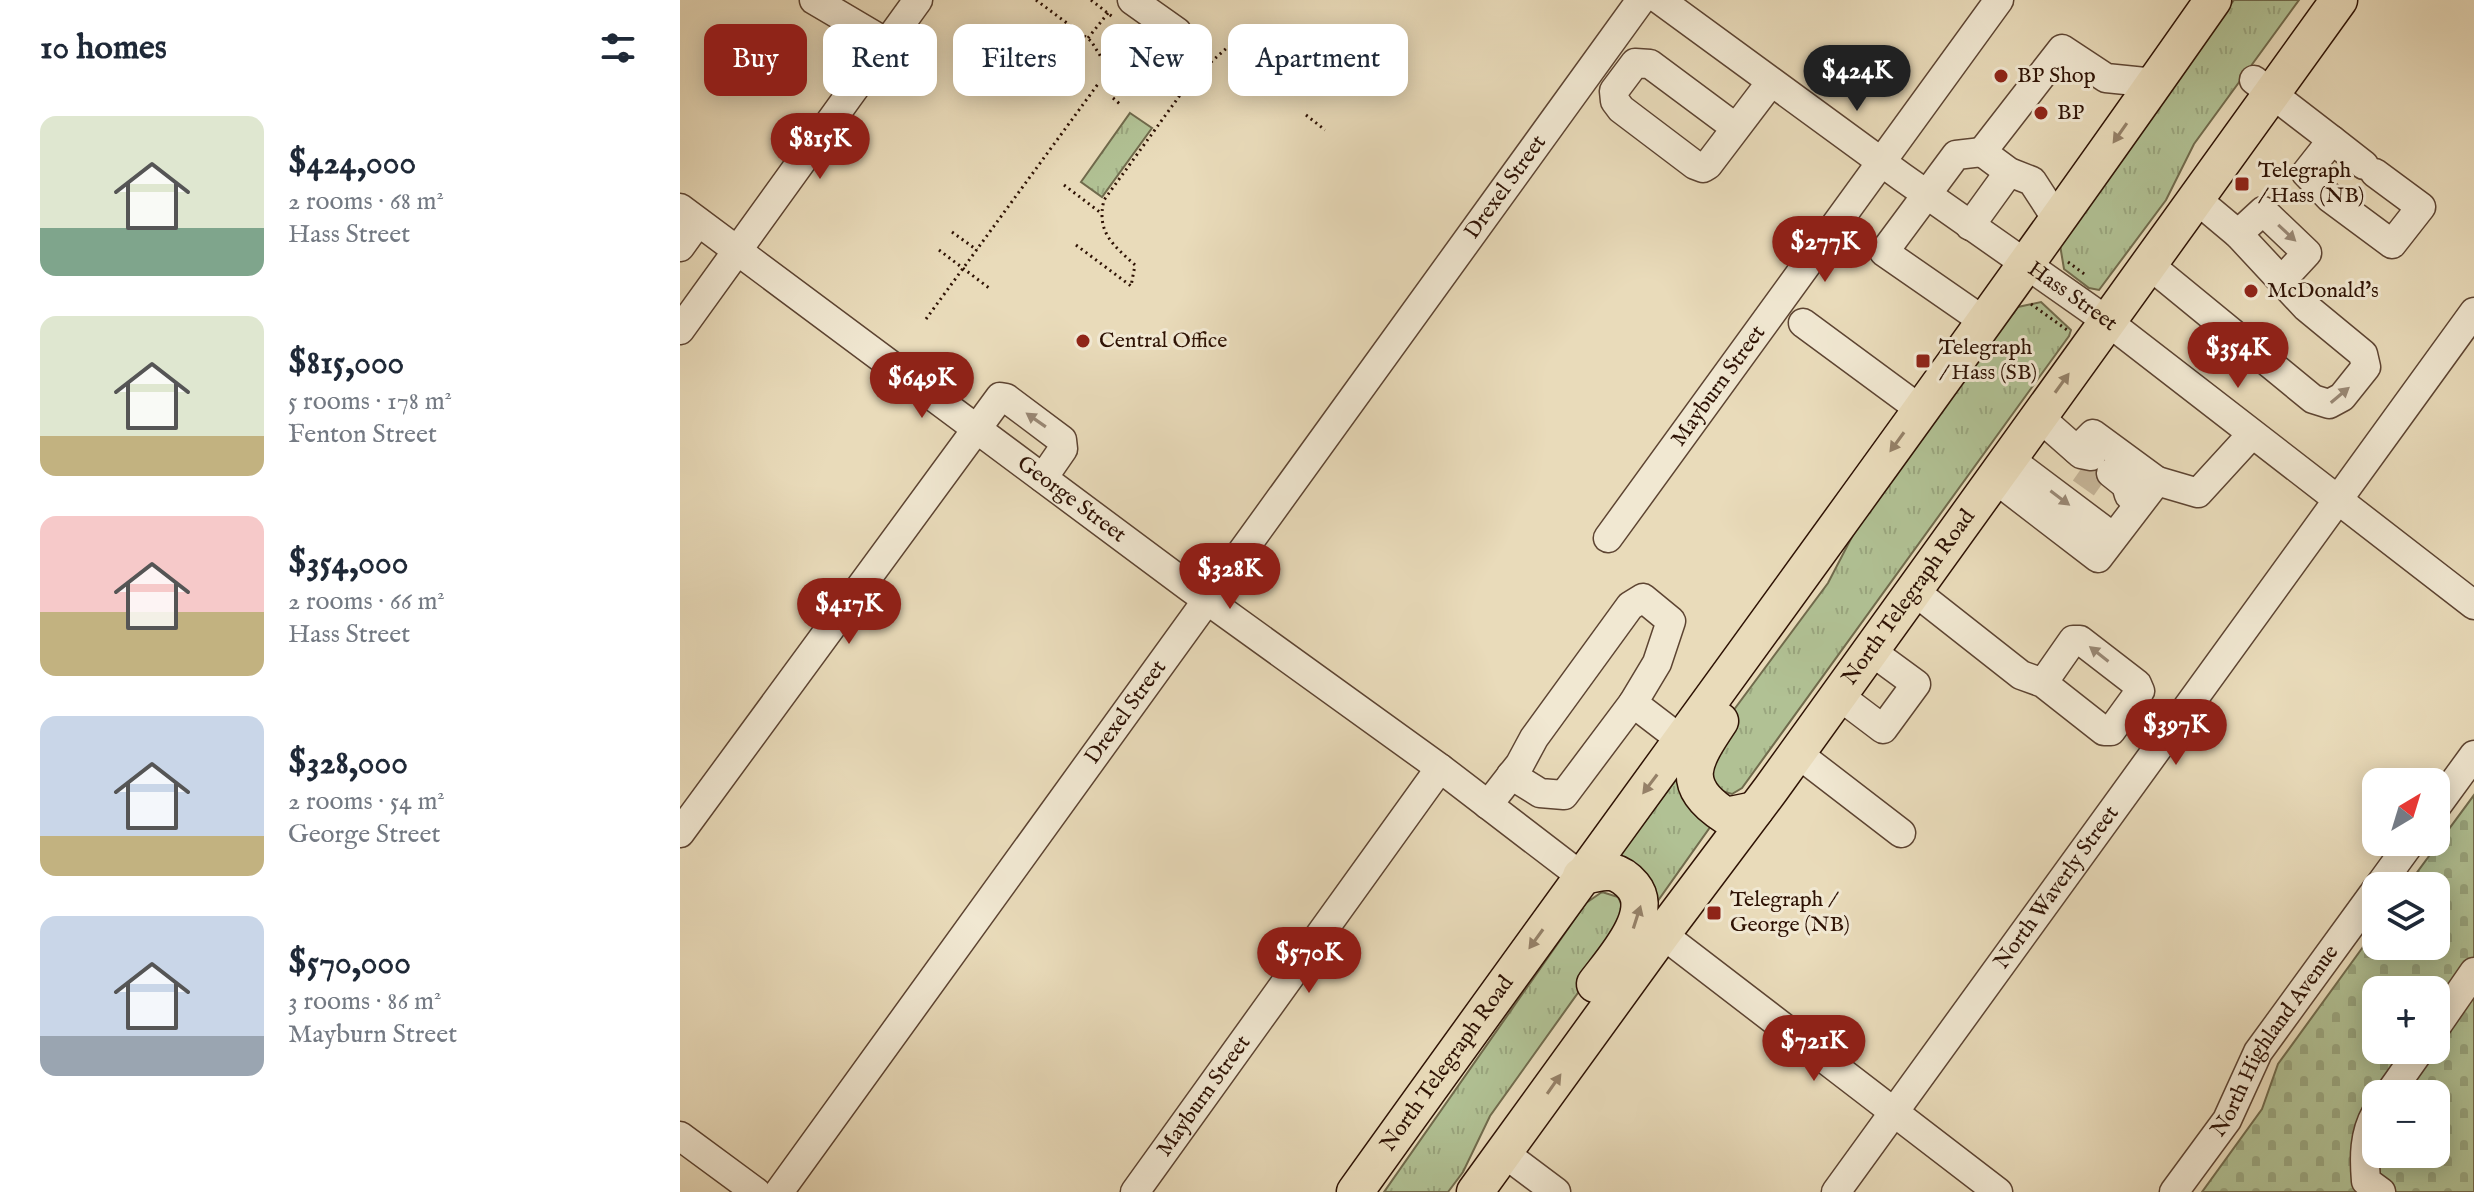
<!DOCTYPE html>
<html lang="en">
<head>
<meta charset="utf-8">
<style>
  :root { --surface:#fff; --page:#f2f2f3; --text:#1f2937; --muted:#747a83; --accent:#8f2418 }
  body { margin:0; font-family:"IM FELL English",serif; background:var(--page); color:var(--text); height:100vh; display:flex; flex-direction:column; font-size:30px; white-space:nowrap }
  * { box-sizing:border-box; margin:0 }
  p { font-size:26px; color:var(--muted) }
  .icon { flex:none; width:44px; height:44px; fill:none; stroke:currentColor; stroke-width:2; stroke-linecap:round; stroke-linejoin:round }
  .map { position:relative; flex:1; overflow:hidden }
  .sheet { display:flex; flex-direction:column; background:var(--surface); width:680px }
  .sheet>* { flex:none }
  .banner { position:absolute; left:24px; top:24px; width:760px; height:72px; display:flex; gap:16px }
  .needle { width:52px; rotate:38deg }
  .buttons { position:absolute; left:1682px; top:768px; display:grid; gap:16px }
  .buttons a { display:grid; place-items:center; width:88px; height:88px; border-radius:16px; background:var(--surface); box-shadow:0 4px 20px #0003; font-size:40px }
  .price { position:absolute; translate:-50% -68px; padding:0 18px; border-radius:28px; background:var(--accent); color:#fff; font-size:26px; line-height:52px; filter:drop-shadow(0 2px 4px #0008) }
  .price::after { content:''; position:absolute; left:50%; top:48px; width:24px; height:18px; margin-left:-12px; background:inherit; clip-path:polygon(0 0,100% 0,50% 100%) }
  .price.active { background:#222; color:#fff }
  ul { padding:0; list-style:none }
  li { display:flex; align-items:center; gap:24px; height:200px; padding:0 40px }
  li span { display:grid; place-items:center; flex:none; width:224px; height:160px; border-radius:16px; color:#555 }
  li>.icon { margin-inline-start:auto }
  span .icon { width:96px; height:96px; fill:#fffc; stroke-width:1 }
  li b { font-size:34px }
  h2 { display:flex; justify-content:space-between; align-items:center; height:96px; padding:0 40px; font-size:34px }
  .tag { padding:0 28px; border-radius:16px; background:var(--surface); box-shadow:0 4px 20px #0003; font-size:28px; line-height:72px }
  .tag.active { background:var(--accent); color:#fff }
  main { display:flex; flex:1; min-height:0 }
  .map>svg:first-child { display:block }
</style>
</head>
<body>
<main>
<section class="sheet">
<h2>10 homes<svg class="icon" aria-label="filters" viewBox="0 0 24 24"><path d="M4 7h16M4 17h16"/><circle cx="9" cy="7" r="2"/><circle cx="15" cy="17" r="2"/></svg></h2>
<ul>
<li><span style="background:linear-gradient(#dfe7d0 70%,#7fa58c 0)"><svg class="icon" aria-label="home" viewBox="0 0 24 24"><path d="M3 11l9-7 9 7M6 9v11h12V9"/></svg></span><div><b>$424,000</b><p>2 rooms · 68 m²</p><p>Hass Street</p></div></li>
<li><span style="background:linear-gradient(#dfe7d0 75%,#c2b280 0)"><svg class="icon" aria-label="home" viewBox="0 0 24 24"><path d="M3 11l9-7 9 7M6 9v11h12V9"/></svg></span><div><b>$815,000</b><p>5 rooms · 178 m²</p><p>Fenton Street</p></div></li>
<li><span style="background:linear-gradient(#f6c9c9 60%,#c2b280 0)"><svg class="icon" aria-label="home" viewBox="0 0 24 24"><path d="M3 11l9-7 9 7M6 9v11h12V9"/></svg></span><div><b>$354,000</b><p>2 rooms · 66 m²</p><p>Hass Street</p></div></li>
<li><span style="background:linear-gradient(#c9d6e8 75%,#c2b280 0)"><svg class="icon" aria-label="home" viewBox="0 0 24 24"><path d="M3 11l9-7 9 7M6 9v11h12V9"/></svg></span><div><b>$328,000</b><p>2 rooms · 54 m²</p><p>George Street</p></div></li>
<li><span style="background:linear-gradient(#c9d6e8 75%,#9aa5b1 0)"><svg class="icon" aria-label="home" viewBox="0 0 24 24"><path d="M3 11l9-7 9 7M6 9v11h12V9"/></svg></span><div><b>$570,000</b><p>3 rooms · 86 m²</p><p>Mayburn Street</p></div></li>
</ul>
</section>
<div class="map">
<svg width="1794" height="1192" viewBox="0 0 1794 1192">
  <defs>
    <pattern id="grass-tufts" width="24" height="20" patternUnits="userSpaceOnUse" patternTransform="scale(2)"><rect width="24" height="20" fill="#b1c194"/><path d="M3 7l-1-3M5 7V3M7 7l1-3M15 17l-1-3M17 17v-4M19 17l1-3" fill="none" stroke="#99a57e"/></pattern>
    <pattern id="cemetery-stones" width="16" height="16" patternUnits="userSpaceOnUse" patternTransform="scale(2)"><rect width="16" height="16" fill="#b1c194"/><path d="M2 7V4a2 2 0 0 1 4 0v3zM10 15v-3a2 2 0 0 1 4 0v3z" fill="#99a57e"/></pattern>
  </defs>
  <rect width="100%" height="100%" fill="#e9dbba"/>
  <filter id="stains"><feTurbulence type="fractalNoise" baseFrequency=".0025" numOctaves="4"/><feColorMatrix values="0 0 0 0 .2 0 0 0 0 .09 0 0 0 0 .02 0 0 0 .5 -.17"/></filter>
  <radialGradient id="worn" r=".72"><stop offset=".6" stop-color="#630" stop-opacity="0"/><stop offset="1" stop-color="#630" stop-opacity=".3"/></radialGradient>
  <g fill="url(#grass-tufts)" stroke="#706a4c" stroke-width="2">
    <path d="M1554,0H1619L1514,144L1486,200L1419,290L1409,288L1384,269L1380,245L1439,158Z"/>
    <path d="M450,113L472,128L422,197L401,182Z"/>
    <path d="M1361,302L1391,330L1389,336L1062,788L1052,794L1042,791L1032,781L1033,738L1148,583L1187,508L1338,307Z"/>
    <path d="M998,777L1033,823L977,902L939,856Z"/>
    <path d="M922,892L938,897L944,909L940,934L810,1116L783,1172L768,1192H704L906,903Z"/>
  </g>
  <path fill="url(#cemetery-stones)" stroke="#706a4c" stroke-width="2" fill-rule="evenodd" d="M1794,795V1192H1522L1582,1109L1598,1064L1696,929V946H1756V886H1727ZM1696,990H1756V1050H1696ZM1696,1094H1756V1154H1696Z"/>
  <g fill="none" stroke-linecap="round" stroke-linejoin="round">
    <path stroke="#c4b396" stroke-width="28" stroke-dasharray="28 14" stroke-linecap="butt" d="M1401,469L1422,484"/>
    <g stroke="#5d4432" stroke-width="31">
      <g id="minor">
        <path d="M134,0L207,43"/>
        <path id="s1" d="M980,0L1222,177L1427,321L1794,605"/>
        <path d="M437,74C479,71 478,68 497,32L452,0"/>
        <path d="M1574,80L1652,140L1626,173L1650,198L1712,244L1741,207L1695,173"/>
        <path d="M1056,128L970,64L955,63L934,91L935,101L941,109L1015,165L1023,168L1028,165L1091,82"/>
        <path d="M1652,140L1684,165"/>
        <path d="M1302,152L1276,155L1204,252L1305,322"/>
        <path id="s2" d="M0,208L509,587L760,768L901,876"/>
        <path d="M1378,221L1352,181L1329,172L1302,152L1382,49L1426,78L1475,83"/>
        <path d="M1290,226L1329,172"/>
        <path d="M1558,234L1583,211L1627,253L1602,280"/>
        <path d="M0,247L18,222"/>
        <path d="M1467,263L1633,399L1649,404L1662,397L1686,367L1683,354L1626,307L1558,234L1515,198"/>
        <path d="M1123,323L1241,410"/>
        <path d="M0,330L238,0"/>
        <path d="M1358,416L1401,454L1411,456"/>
        <path d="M1328,458L1433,537"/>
        <path d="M1431,473L1446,485L1449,495L1459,503"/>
        <path d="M1314,478L1418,558L1477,481L1413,434L1397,450"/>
        <path d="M1477,481L1518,493L1572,434"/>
        <path id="s3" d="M928,538L1319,0"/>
        <path d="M1233,590L1341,675L1363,683L1424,731H1431L1460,691L1457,684L1400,640H1393L1363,683"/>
        <path d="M1158,695L1203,729L1236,684L1191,651"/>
        <path d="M1117,753L1221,833"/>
        <path d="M831,775L860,793L884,795L953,703"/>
        <path d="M808,805L840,764L854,738L950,606L963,598L991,621L977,663L953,703L1017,752"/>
        <path d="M1756,807L1794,755"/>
        <path d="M0,833L320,397L326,398L382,440L383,449L363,478"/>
        <path d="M1699,886L1731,842"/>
        <path d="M982,934L1318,1192"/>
        <path d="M1756,1027L1794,972"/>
        <path d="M1709,1094L1740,1050"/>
        <path d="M1696,1113C1684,1134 1684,1157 1686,1181L1701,1192"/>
        <path d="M0,1136L76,1192"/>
        <path d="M824,1153L876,1192"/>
        <path id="s4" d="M99,1192L961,0"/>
        <path id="s5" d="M455,1192L760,768"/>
        <path id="s6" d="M1156,1192L1794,312"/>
        <path id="s7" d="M1494,1192L1547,1120L1578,1052L1696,890"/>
      </g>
    </g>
    <g stroke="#2e1204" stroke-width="39">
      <g id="major">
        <path d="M1040,721C1014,760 997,785 1046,816L1075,810"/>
        <path d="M901,876C910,875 923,871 932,872C940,874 948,880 953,886C976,914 932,961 915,984"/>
        <path id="s8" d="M675,1192C960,794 1252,401 1533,0"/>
        <path id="s9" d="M795,1192L982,934L1091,789L1659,0"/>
      </g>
    </g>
    <g stroke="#2e1204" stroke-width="3" stroke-dasharray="2 4" stroke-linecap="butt">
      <path d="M356,0L411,41L421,57"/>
      <path d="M411,0L434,18"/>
      <path d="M447,27L459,48"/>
      <path d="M408,38L428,13"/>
      <path d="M433,98L441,105"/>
      <path d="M626,115L645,130"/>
      <path d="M384,185L421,213"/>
      <path d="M272,232L297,250"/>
      <path d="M396,245L451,286L455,265C433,245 416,232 424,200L511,80L549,46"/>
      <path d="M259,250L309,288"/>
      <path d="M1388,262L1407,276"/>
      <path d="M1351,304L1387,330"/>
      <path d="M246,319L418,84"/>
    </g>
    <use href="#minor" stroke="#f1e8d2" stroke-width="28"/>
    <use href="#major" stroke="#e9dbba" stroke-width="36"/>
  </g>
  <defs><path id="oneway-solid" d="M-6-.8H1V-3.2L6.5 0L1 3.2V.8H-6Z" transform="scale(2)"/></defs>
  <g fill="#958168">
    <use href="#oneway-solid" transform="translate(1440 133) rotate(125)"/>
    <use href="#oneway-solid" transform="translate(1382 383) rotate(-54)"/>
    <use href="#oneway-solid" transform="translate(1217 442) rotate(126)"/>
    <use href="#oneway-solid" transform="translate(970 784) rotate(127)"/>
    <use href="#oneway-solid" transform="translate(957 917) rotate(-72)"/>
    <use href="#oneway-solid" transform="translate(856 939) rotate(126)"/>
    <use href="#oneway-solid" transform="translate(874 1084) rotate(-55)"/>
  </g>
  <g fill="#998875">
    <use href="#oneway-solid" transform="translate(1607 233) rotate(43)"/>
    <use href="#oneway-solid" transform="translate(1660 395) rotate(-40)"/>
    <use href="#oneway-solid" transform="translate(356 420) rotate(-145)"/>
    <use href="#oneway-solid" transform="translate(1380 498) rotate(37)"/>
    <use href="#oneway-solid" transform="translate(1419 654) rotate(-142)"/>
  </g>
  <g fill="#8f2418" stroke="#f1e8d2" stroke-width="3">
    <circle cx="1321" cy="76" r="8"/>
    <circle cx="1361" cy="113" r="8"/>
    <rect x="1554" y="176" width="16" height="16" rx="4"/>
    <circle cx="1571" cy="291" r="8"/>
    <circle cx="403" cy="341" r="8"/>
    <rect x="1235" y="353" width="16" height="16" rx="4"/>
    <rect x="1026" y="905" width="16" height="16" rx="4"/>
  </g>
  <g text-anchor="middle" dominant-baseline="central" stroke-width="6" stroke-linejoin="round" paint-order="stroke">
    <g font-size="22" fill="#2e1204" stroke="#f1e8d2" text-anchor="start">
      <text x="1337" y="76">BP Shop</text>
      <text x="1377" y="113">BP</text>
      <text x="1578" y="171">Telegraph<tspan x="1578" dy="25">/ Hass (NB)</tspan></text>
      <text x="1587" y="291">McDonald's</text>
      <text x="419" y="341">Central Office</text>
      <text x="1259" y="348">Telegraph<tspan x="1259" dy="25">/ Hass (SB)</tspan></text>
      <text x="1050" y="900">Telegraph /<tspan x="1050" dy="25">George (NB)</tspan></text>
    </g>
    <g font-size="22" fill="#2e1204" stroke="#f1e8d2">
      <text stroke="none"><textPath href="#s4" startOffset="1240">Drexel Street</textPath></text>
      <text stroke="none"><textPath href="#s1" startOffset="508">Hass Street</textPath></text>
      <text stroke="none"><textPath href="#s3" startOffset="188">Mayburn Street</textPath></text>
      <text stroke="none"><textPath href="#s2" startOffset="488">George Street</textPath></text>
      <text stroke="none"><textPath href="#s9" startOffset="736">North Telegraph Road</textPath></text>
      <text stroke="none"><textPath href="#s4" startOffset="592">Drexel Street</textPath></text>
      <text stroke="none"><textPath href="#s6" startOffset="376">North Waverly Street</textPath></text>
      <text stroke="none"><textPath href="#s7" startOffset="182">North Highland Avenue</textPath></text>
      <text stroke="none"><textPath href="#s8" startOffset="158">North Telegraph Road</textPath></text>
      <text stroke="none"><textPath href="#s5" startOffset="118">Mayburn Street</textPath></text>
    </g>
  </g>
  <rect width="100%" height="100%" filter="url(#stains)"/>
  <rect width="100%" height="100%" fill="url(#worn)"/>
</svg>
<div class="buttons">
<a><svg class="needle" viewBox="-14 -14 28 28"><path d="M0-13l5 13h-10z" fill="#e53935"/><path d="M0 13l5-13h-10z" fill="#747a83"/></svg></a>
<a><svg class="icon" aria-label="layers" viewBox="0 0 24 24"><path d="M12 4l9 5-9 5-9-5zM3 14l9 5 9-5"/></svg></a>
<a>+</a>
<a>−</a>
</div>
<b class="price active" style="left:1177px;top:113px">$424K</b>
<b class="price" style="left:140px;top:181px">$815K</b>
<b class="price" style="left:1145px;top:284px">$277K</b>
<b class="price" style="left:1558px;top:390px">$354K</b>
<b class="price" style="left:242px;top:420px">$649K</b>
<b class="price" style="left:550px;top:611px">$328K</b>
<b class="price" style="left:169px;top:646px">$417K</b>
<b class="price" style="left:1496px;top:767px">$397K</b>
<b class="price" style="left:629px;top:995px">$570K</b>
<b class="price" style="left:1134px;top:1083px">$721K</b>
<div class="banner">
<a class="tag active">Buy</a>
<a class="tag">Rent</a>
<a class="tag">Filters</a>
<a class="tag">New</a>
<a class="tag">Apartment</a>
</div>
</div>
</main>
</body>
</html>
